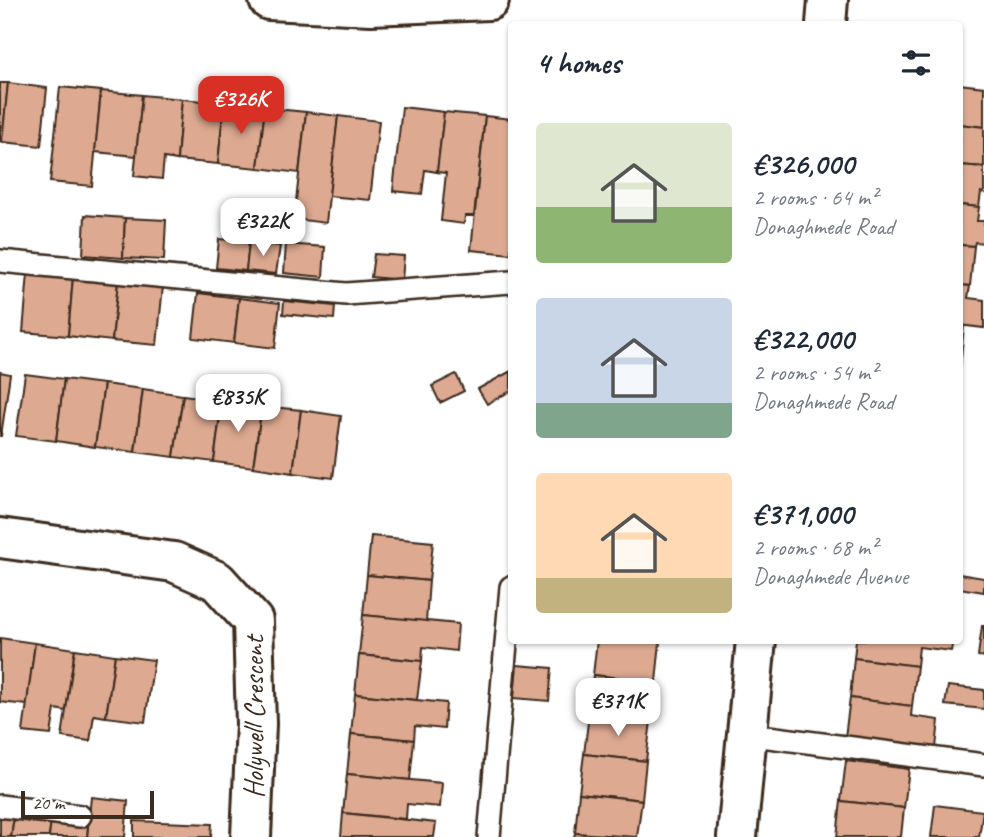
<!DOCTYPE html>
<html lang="en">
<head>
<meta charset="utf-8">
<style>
  :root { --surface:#fff; --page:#f2f2f3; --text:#1f2937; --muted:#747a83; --accent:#d93025 }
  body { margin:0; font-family:Caveat,sans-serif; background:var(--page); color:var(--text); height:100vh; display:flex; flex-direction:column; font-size:26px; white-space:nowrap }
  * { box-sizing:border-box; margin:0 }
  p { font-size:23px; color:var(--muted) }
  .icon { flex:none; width:38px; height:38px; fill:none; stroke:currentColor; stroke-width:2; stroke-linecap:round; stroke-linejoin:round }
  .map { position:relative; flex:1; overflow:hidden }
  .panel { position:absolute; left:508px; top:21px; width:455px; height:623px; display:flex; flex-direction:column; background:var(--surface); border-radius:7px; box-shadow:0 2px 5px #0004 }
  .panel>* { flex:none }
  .scale { position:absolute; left:21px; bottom:18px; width:133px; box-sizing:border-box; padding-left:7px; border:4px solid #3b2a1e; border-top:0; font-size:19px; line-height:24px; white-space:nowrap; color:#3b2a1e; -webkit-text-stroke:5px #fff; paint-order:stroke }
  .price { position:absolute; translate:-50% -60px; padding:0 16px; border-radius:14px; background:#fff; color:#222; font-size:23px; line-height:46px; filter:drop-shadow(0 2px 4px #0008) }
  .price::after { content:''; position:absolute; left:50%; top:42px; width:21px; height:16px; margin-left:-10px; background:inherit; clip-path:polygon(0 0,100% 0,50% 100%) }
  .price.selected { background:var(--accent); color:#fff }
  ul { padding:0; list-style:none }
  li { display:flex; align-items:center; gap:21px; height:175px; padding:0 28px }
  li span { display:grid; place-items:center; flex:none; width:196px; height:140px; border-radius:7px; color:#555 }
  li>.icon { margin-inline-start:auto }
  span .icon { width:84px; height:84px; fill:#fffc; stroke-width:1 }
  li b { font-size:30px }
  h2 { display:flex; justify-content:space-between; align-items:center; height:84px; padding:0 28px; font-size:30px }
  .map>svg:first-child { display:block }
</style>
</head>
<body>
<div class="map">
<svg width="984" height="837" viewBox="0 0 984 837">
  <rect width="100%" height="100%" fill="#fff"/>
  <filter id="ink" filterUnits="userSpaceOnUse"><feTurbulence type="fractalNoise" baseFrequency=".0143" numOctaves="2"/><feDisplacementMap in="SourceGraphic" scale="14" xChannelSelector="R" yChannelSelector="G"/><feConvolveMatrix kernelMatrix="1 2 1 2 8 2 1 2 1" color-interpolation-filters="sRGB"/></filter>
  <g filter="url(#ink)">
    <g fill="#dda991" stroke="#3b2a1e" stroke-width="2">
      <path d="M0,83H8L2,142H0Z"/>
      <path d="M8,83L47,88L41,146L2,142Z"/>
      <path d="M959,84L984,87V127L959,124Z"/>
      <path d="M60,87L101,91L92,186L50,182Z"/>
      <path d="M101,91L142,95L136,156L95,152Z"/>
      <path d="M142,95L182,99L177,160L164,158L162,179L134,176Z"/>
      <path d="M182,99L224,103L218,164L177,160Z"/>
      <path d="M224,103L265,108L258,168L218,164Z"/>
      <path d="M402,107L444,112L437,172L425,170L422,194L393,191Z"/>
      <path d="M265,108L306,112L299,173L258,168Z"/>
      <path d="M306,112L338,116L326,223L294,219Z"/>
      <path d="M444,112L485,116L474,216H465L464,224L441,221L446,173L437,172Z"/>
      <path d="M338,116L379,121L370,200L329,196Z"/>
      <path d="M485,116L511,119V254L471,250Z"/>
      <path d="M959,124L984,127V167L959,165Z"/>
      <path d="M959,165L984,167V193L981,192L979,207L959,205Z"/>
      <path d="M959,205L979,207L977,221H984V243L975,242L974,246L959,245Z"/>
      <path d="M85,215L125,218L123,258L83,255Z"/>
      <path d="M125,218L166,220L164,260L123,258Z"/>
      <path d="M219,239L249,242L246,271L216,268Z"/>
      <path d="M249,242L280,246L276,274L246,271Z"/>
      <path d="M286,244L325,247L323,277L284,273Z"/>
      <path d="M959,245L974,246L970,286L959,285Z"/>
      <path d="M374,254L404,256L402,280L371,277Z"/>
      <path d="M28,273L73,277L68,336L23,332Z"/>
      <path d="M73,277L118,282L112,341L68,336Z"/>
      <path d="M118,282L163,286L157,345L112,341Z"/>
      <path d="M959,285L970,286L968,298L984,300V328L959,325Z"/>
      <path d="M198,293L239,298L234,343L193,338Z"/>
      <path d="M239,298L280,303L275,348L234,343Z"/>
      <path d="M284,301L335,306L334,319L283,314Z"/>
      <path d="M959,325H964L960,370H959Z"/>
      <path d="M511,371V391L487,404L478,389Z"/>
      <path d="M0,372L10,374L1,436H0Z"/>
      <path d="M25,374L64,379L56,441L16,436Z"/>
      <path d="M456,374L464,391L440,403L432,386Z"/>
      <path d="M64,379L104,384L95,447L56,441Z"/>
      <path d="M104,384L143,389L135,452L95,447Z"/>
      <path d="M143,389L183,395L174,457L135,452Z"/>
      <path d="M183,395L222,400L214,462L174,457Z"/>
      <path d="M222,400L262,406L253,467L214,462Z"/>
      <path d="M262,406L301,410L293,473L253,467Z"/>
      <path d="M301,410L341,416L333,478L293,473Z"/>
      <path d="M371,536L433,542L429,581L367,575Z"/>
      <path d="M959,574L984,578V592L959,588Z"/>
      <path d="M367,575L429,581L426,622L363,615Z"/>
      <path d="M363,615L458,624L456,651L423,647L422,661L359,655Z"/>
      <path d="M982,626H984V657L978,656Z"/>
      <path d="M0,638L35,643L27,705L0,702Z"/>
      <path d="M597,640L660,642L656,682L593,675Z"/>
      <path d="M856,640H953L951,651L919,647L917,666L854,658Z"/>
      <path d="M35,643L75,649L66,711L55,709L51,735L23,732Z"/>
      <path d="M75,649L115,655L106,717L94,715L90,741L62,737Z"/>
      <path d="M115,655L154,660L145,722L106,717Z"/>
      <path d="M359,655L422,661L417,700L355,694Z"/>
      <path d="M854,658L917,666L912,706L850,698Z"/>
      <path d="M517,665L552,668L549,701L514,698Z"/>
      <path d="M593,675L656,682L651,721L589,714Z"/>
      <path d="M948,686L984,690V709L945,705Z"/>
      <path d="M355,694L446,703L444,729L415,726L414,740L351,734Z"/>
      <path d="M850,698L912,706L911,716L939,720L936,748L845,737Z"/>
      <path d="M589,714L651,721L646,761L584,754Z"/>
      <path d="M351,734L414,740L410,780L347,774Z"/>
      <path d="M584,754L646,761L642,800L579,793Z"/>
      <path d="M846,761L909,769L904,808L841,801Z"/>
      <path d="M347,774L442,783L440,807L407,804L406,819L343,813Z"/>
      <path d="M579,793L642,800L637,837L575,833Z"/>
      <path d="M91,797L128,801L125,837H87Z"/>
      <path d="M841,801L904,808L901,837H837Z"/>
      <path d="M935,805L983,811L979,837H931Z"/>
      <path d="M343,813L436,823L434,837H341Z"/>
      <path d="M0,815L14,816L11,837H0Z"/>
      <path d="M14,816L51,820L49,837H11Z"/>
      <path d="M51,820L88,824L87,837H49Z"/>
      <path d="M134,821L212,824L211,837H134Z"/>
      <path d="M575,833L612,837H574Z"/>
    </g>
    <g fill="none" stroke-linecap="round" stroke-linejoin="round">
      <g stroke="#3b2a1e" stroke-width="26">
        <g id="service">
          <path d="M0,261L346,294L511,282"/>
          <path d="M745,734L984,765"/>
          <path d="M0,806L80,816"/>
          <path d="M489,837L511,587"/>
        </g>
      </g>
      <g stroke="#3b2a1e" stroke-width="44">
        <g id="minor">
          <path d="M269,0L371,5L489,0"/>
          <path d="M826,24L828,0"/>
          <path d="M0,538L174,562L217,581L253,621L256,724L251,837"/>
          <path d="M737,837L756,640"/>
        </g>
      </g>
      <use href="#service" stroke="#fff" stroke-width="21"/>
      <use href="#minor" stroke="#fff" stroke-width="38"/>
    </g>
  </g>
  <g text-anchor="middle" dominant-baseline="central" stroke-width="7" stroke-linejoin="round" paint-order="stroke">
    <g font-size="28" fill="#3b2a1e" stroke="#fff">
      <text transform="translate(253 717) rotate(-90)">Holywell Crescent</text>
    </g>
  </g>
</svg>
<div class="scale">20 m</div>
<b class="price selected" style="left:241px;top:136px">€326K</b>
<b class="price" style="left:263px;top:258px">€322K</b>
<b class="price" style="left:238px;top:434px">€835K</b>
<b class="price" style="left:618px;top:738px">€371K</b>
<section class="panel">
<h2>4 homes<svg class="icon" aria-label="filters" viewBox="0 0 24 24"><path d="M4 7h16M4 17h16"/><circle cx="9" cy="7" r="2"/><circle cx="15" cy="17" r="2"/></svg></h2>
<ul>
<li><span style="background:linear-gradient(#dfe7d0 60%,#8fb573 0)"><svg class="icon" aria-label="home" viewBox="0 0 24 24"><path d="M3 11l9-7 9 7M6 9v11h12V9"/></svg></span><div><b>€326,000</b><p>2 rooms · 64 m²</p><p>Donaghmede Road</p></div></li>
<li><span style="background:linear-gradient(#c9d6e8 75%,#7fa58c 0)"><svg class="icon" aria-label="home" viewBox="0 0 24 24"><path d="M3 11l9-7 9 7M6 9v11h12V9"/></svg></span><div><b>€322,000</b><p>2 rooms · 54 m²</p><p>Donaghmede Road</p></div></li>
<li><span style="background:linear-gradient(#ffd9b3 75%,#c2b280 0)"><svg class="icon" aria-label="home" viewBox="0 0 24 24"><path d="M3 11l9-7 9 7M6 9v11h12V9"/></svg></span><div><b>€371,000</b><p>2 rooms · 68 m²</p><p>Donaghmede Avenue</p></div></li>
</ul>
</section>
</div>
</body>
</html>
